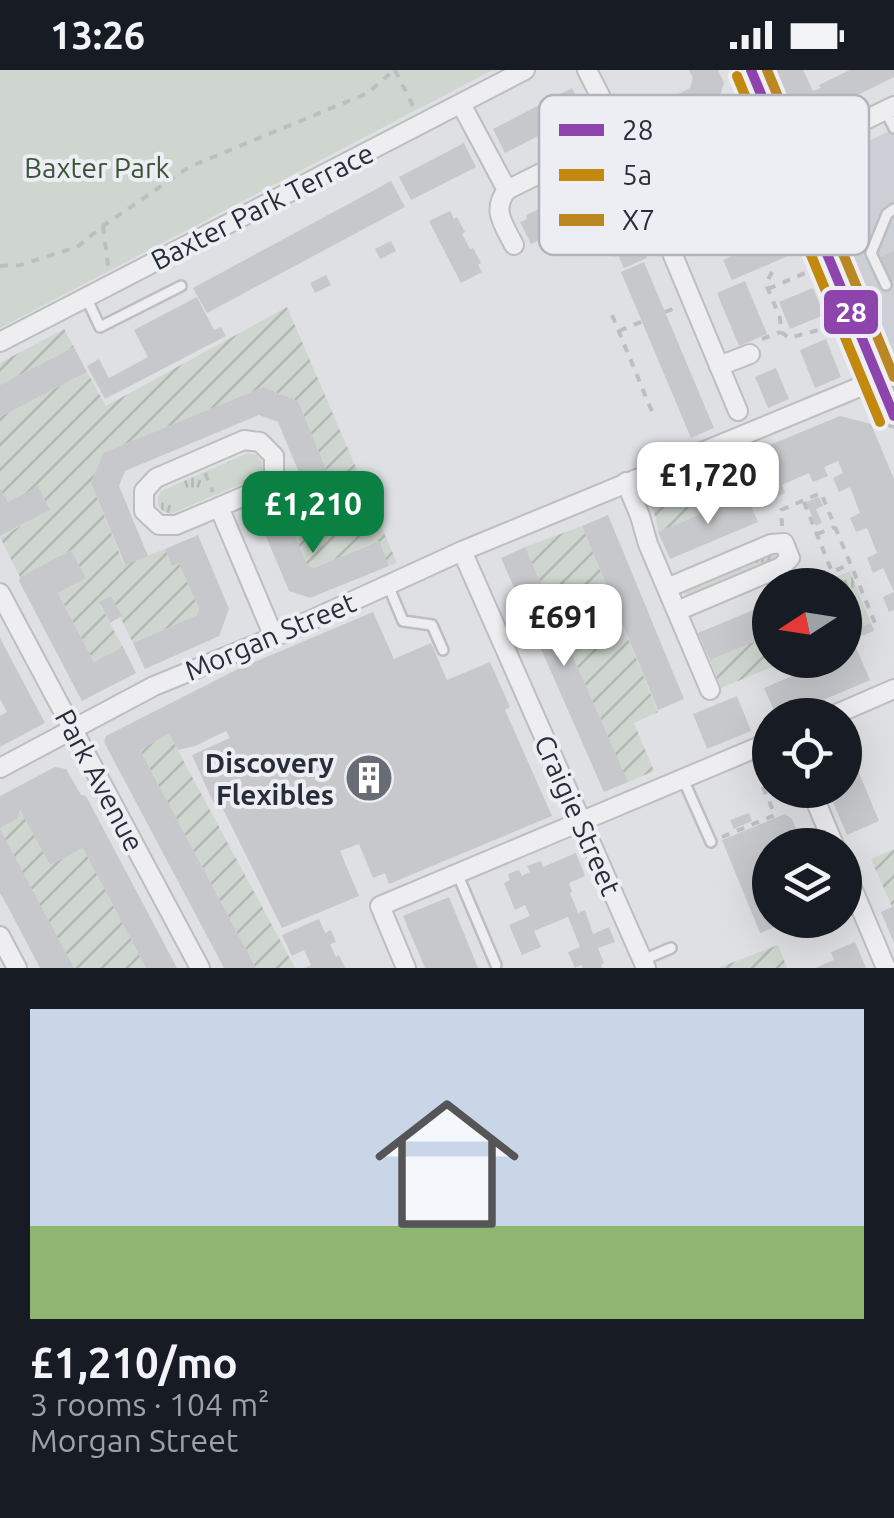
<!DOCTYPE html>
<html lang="en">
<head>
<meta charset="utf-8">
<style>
  :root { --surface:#171b24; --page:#242831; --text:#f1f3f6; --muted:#9ea1a6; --line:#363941; --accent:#0b8043 }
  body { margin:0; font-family:Ubuntu,sans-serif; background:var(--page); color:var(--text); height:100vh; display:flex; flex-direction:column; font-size:38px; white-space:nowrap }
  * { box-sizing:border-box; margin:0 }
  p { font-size:32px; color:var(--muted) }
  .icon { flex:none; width:55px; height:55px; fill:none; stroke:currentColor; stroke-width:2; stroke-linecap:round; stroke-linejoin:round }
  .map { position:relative; height:898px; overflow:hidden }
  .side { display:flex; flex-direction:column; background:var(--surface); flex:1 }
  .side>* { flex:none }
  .needle { width:65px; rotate:258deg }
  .controls { position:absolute; left:752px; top:498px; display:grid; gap:20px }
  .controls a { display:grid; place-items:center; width:110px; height:110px; border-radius:50%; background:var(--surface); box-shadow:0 10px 40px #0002; font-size:50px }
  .price { position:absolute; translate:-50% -85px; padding:0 22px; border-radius:20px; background:#fff; color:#222; font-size:32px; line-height:65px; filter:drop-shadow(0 2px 5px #0008) }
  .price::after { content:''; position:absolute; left:50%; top:60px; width:30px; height:22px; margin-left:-15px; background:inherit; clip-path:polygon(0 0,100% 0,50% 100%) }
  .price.selected { background:var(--accent); color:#fff }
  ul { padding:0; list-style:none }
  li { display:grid; align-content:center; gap:20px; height:530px; padding:0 30px }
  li+li { border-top:2px solid var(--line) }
  li span { display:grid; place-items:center; height:310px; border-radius:0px; color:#555 }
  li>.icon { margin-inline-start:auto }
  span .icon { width:180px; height:180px; fill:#fffc; stroke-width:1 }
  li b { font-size:42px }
  .status { display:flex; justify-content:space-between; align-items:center; height:70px; padding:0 50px; background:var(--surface); direction:ltr }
  .status svg { height:28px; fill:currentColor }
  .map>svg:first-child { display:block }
</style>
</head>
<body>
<div class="status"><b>13:26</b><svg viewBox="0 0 49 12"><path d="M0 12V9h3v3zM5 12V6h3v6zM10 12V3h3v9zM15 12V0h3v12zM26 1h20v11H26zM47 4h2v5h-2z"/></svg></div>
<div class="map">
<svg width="894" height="898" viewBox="0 0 894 898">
  <defs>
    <pattern id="grass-tufts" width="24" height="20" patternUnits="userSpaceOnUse" patternTransform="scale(2.5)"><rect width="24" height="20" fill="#cfd6cf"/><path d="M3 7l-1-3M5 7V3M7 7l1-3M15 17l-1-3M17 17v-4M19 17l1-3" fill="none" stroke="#b2b8b2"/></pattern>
    <pattern id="garden-furrows" width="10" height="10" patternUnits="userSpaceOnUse" patternTransform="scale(2.5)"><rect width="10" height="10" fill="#cfd6cf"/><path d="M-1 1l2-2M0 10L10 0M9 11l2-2" fill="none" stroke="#b2b8b2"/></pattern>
  </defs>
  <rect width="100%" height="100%" fill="#dfe0e3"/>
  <path fill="#cdcfd6" d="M894,59V295L813,102L815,96Z"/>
  <g fill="url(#grass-tufts)">
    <path d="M248,383L257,385L262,392L263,399L257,407L171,444C158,441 154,433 161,421Z"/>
    <path d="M775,484L778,485L777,489L687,527L684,521Z"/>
    <path d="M850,501L871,553L864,556L858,539L851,542L845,528V515H840L836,507Z"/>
  </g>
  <path fill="#cfd6cf" d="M0,0H493L0,258Z"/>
  <g fill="url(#garden-furrows)">
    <path d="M287,237L397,493L389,496L378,471L314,498L307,495L287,447L289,426L331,411L298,331L263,317L103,383L91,413L124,495L165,479L172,495L179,493L199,539L197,545L133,573L110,526L99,533L123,577L94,592L58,523L86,508L71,480L20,507L0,467L50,440L8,432L0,418V347L87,302L106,336Z"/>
    <path d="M64,259L74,277L0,315V293Z"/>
    <path d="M736,389L750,423L658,462L656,448L648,427Z"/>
    <path d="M582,456L658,642L634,653L654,701L628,712L525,477Z"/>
    <path d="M770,565V590H789L721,618L710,590Z"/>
    <path d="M169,664L295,898H256L140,680Z"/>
    <path d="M20,740L50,795L83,778L146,898H74L2,764H0V758L17,749Z"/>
    <path d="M894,779V836L892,837L871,789Z"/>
    <path d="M778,875L787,898H718Z"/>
  </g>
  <g fill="#c7c8cb">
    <path d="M689,0H718L724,13L718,33L647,67L636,45L690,18L693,8Z"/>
    <path d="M772,0H803L813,21L821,18L819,15L850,0H894V7L797,55Z"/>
    <path d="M572,18L584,42L505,83L493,59Z"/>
    <path d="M464,73L476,97L411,130L399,107Z"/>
    <path d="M736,95L743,97L750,113L767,105L800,181L732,210L723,190L748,179L724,124L738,118L732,102Z"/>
    <path d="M391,111L405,137L207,243L193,218Z"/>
    <path d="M564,126L577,152L531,174L520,152L527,149L526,145L541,138L543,141L557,133L556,131Z"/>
    <path d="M621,128L630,148L625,150L633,170L638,168L647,188L624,198L618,185L613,187L599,153L603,151L597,138Z"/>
    <path d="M450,141L454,149L457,147L465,162L462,164L470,179L473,178L481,193L478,195L482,202L461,213L429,151Z"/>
    <path d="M391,171L396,181L380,189L375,179Z"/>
    <path d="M894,181V211L891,213L879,188Z"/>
    <path d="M644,192L714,358L691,368L621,202Z"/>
    <path d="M326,205L331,215L315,223L310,213Z"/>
    <path d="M745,211L767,264L739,276L717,223Z"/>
    <path d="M813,218L824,245L790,259L779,232Z"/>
    <path d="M197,227L214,260L221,257L226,266L105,329L87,296L99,289L109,308L148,287L134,260Z"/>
    <path d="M826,269L841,307L815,318L800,280Z"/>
    <path d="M74,277L87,302L0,347V315Z"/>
    <path d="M776,298L789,329L768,338L755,307Z"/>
    <path d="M263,317L298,331L331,411L307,422L278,352L259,345L125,401L119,416L148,486L125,495L91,413L103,383Z"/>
    <path d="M840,346L871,354L894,409V540L889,542L883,527L894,522L883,498L873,503L867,488L877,483L867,458L856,462L850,448L860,443L850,417L839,422L833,408L843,403L838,391L824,397L828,406L813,412L809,403L782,415L785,423L771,429L767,421L752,427L736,389Z"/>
    <path d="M38,416L50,440L0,466V418L8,432Z"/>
    <path d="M746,425L758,452L670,489L658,462Z"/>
    <path d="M289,426L296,443L287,447L307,495L314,498L379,471L389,496L310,528L289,521L255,440Z"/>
    <path d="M819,427L823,436L816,439L822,453L816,456L806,432Z"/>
    <path d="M608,445L684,629L658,640L582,456Z"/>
    <path d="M198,465L229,539L219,566L145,599L133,573L197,545L199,539L179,493L172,496L165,479Z"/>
    <path d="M525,477L628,712L604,722L501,488Z"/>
    <path d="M71,480L86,508L58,523L63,533L94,592L123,577L136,603L82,631L19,511L20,507Z"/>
    <path d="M111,526L122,546L110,553L99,532Z"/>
    <path d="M770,533V565L710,590L698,563Z"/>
    <path d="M858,539L864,556L871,553L874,561L861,566L851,542Z"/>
    <path d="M373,542L394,589L431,573L447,610L490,592L510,637L505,640L552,746L389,814L385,803L373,808L359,774L340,781L359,826L282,858L219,731L214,734L192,685L230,668L226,661L195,676L178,680L169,664L140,680L256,898H224L104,672L106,666L238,599Z"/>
    <path d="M845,552L870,610L788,645H776L764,618L830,590H845Z"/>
    <path d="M0,568L45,653L0,677V646L7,642L0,629Z"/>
    <path d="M737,626L751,661L707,679L693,644Z"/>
    <path d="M845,669L879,751L847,765L828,720H845Z"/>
    <path d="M55,697L66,699L81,725L86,726L177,898H146L83,778L50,795L20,740L17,749L0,758V726Z"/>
    <path d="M749,743L752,751L734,759L730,750Z"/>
    <path d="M785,744L792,749L803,775H770V850H791L760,863L722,770Z"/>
    <path d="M0,759L17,791L74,898H40L8,837L0,823Z"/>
    <path d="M576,783L585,806L569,813L572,822L570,823L578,843L585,840L593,864L609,857L615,872L598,878L604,893L601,895L602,898H583L581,895L575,898L568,882L580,877L568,847L534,861L541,877L522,885L509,855L530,846L525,835L515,840L504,813L510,810L508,804L519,800L522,806L530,802L527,796L541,791L543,797Z"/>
    <path d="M449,827L478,898H425L403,846Z"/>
    <path d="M894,836V873L881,842Z"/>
    <path d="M319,849L325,863L331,860L336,872L330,874L336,887L339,885L345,898H305L311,895L304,880L292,886L282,865Z"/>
    <path d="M855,872L866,898H815L834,890L831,882Z"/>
  </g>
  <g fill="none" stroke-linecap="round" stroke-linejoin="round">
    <g stroke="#bdbec1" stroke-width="14">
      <g id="lane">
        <path d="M885,40L894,58"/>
        <path d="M886,215L871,183L887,144L894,139"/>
        <path d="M86,227L100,257L181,216"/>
        <path d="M388,515L403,551L432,555L443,580"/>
        <path d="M683,709L711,772"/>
        <path d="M457,803L496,895"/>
        <path d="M643,890L671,878"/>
      </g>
    </g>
    <g stroke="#bdbec1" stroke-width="22">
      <g id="street">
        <path d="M587,0L628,81L637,88L646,86L762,28"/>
        <path d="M461,34L507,120C491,140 504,155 514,175"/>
        <path d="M637,88L639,104L738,341"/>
        <path d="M787,88L894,36"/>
        <path d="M507,120L549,99"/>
        <path d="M0,272L525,0"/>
        <path d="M719,296L750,284"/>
        <path d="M244,370L260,372L274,386V405L263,418L219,437L176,455H159L144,441V421L156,408Z"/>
        <path d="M626,412L640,446L648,474L710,620"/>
        <path d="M219,437L274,567"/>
        <path d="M462,481L646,898"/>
        <path d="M667,518L771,474L784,473L790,488L781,497L677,541"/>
        <path d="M0,523L200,898"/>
        <path d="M834,645L894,619"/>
        <path d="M0,698L154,616L274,567L462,481L879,309"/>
        <path d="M811,720L834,775"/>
        <path d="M845,801L886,898"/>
        <path d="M0,866L17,898"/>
        <path d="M406,898L380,836L770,672"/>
      </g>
    </g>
    <g stroke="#bdbec3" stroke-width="4" stroke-dasharray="8 8" stroke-linecap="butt">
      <path d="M395,0L413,36"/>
      <path d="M676,151L702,140L715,168"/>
      <path d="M103,156L108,196"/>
      <path d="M0,196L20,195L77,177L103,156L189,97L368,23L394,0"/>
      <path d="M772,202L766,214L780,248L781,262L789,268L822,259"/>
      <path d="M768,219L805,203"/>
      <path d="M665,242L678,237"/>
      <path d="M612,245L653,344"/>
      <path d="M619,261L643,251"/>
      <path d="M762,269L781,262"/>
      <path d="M205,403L213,422"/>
      <path d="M804,432L832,502L850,494"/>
      <path d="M782,456L781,440L821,423L875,553"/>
      <path d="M817,464L835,457"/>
      <path d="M722,767L775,745L762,715"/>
    </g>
    <use href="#lane" stroke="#eeeef0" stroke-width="9"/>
    <use href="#street" stroke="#eeeef0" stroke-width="18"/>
    <path stroke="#bdbec3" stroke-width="25" d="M751,0L894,346"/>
    <g stroke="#eceef3" stroke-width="18">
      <path id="bus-1" d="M751,0L894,346"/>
    </g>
    <g stroke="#eceef3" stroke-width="18">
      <path id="bus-2" d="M737,6L880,352"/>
    </g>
    <g stroke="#eceef3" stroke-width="18">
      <path id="bus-3" d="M767,0L894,307"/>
    </g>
    <use href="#bus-1" stroke="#8e44ad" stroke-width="10"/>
    <use href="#bus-2" stroke="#c3880e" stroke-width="10"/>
    <use href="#bus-3" stroke="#bb8723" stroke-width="10"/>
  </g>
  <defs>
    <g id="building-disc" transform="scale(2.5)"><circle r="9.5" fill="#686c75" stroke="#eceef3"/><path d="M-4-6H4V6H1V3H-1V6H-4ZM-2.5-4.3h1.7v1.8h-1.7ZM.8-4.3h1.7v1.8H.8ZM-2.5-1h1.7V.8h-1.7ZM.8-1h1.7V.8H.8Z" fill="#fff"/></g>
  </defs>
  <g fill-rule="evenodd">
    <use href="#building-disc" x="369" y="708"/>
  </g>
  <g text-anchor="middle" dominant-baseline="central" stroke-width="8" stroke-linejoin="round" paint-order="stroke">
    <g font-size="28" fill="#3a5437" stroke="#eceef3">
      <text x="97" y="97">Baxter Park</text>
    </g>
    <g font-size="28" fill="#282d3a" stroke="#eceef3">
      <text transform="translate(262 136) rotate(-27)">Baxter Park Terrace</text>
      <text transform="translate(270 566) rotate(-23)">Morgan Street</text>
      <text transform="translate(100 710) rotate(62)">Park Avenue</text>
      <text transform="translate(578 745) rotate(66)">Craigie Street</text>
    </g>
    <g font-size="28" font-weight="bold" fill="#282d3a" stroke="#eceef3" text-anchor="end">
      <text x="334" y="692">Discovery<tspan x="334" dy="32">Flexibles</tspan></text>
    </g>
  </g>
  <rect x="539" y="25" width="330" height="160" rx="15" fill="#eceef3" stroke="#b1b4bc" stroke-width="2.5"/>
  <rect x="559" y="54" width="45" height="12" fill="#8e44ad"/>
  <rect x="559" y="99" width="45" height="12" fill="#c3880e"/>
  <rect x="559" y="144" width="45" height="12" fill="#bb8723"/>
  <g font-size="28" fill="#282d3a">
    <text x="622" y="70">28</text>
    <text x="622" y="115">5a</text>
    <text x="622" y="160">X7</text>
  </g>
  <rect stroke="#eceef3" stroke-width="4" x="822" y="218" width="58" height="48" rx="10" fill="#8e44ad"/>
  <g font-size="28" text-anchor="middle" font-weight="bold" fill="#fff">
    <text x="851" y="252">28</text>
  </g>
</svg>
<div class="controls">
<a><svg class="needle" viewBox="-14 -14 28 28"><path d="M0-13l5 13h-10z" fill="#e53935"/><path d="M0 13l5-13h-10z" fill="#9ea1a6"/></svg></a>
<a><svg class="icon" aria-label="locate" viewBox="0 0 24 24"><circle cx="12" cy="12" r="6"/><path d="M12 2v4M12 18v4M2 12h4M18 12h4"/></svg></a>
<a><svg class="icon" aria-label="layers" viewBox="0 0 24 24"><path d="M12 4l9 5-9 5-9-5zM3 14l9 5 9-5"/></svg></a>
</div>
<b class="price" style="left:708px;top:457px">£1,720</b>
<b class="price selected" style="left:313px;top:486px">£1,210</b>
<b class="price" style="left:564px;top:599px">£691</b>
</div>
<section class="side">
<ul>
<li><span style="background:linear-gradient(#c9d6e8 70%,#8fb573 0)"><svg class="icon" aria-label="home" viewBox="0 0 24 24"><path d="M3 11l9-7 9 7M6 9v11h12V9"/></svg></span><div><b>£1,210/mo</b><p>3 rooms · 104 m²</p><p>Morgan Street</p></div></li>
</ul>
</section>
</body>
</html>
